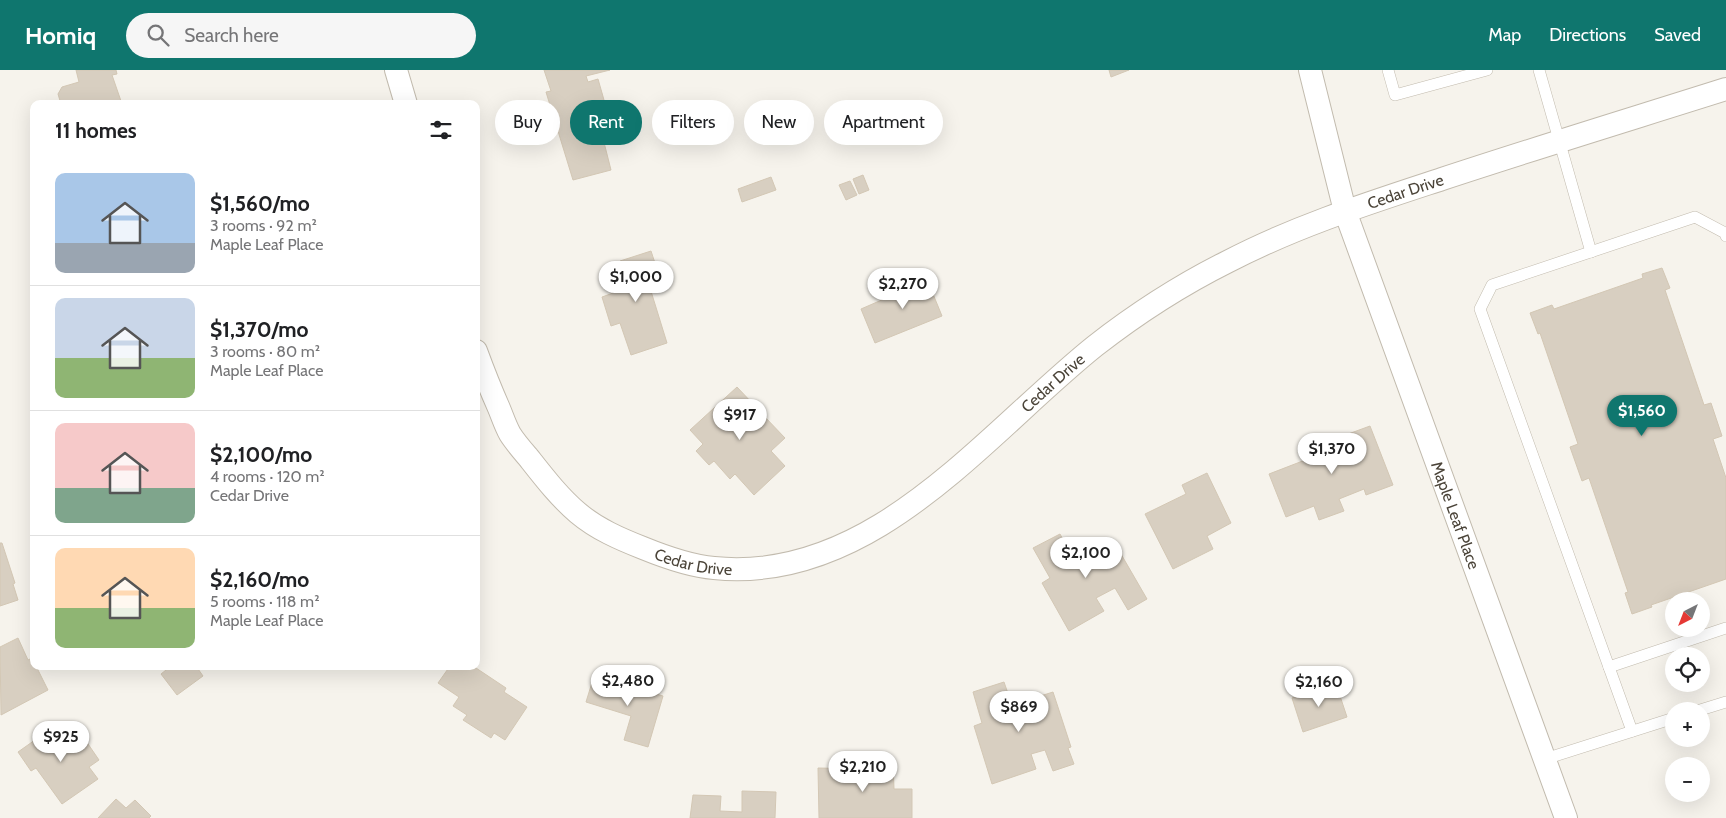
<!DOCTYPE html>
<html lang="en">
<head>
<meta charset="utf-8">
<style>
  :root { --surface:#fff; --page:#f6f6f6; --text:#202124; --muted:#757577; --line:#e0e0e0; --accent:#0f766e }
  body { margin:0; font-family:Cabin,sans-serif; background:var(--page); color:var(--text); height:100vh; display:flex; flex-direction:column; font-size:19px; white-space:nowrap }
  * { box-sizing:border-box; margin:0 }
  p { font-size:16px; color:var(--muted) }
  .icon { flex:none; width:28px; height:28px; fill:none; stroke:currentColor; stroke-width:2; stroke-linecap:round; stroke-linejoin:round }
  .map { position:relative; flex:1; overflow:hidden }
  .side { position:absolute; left:30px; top:30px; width:450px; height:570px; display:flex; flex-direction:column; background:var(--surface); border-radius:10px; box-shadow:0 5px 20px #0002 }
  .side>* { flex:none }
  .banner { position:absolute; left:495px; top:30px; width:475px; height:45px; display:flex; gap:10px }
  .needle { width:32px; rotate:222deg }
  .fabs { position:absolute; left:1665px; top:522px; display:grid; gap:10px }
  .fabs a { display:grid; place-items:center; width:45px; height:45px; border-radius:50%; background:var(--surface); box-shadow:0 5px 20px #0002; font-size:25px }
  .price { position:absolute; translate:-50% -42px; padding:0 11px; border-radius:18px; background:#fff; color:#222; font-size:16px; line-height:32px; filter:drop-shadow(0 1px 2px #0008) }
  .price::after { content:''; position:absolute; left:50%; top:30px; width:15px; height:11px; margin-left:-8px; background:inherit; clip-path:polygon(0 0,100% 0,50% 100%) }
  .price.active { background:var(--accent); color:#fff }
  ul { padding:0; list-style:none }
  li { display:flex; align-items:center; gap:15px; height:125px; padding:0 25px }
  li+li { border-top:1px solid var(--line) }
  li span { display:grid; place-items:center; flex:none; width:140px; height:100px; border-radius:10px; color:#555 }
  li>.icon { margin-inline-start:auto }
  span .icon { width:60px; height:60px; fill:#fffc; stroke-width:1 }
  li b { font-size:21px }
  h2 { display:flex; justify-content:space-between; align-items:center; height:60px; padding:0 25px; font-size:21px }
  .pill { padding:0 18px; border-radius:22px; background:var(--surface); box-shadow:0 5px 20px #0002; font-size:18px; line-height:45px }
  .pill.active { background:var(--accent); color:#fff }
  header { display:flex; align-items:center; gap:30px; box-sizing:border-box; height:70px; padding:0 25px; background:var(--accent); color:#fff }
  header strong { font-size:24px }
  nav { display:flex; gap:28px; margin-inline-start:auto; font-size:18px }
  .search { width:350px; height:45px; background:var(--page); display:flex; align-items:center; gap:12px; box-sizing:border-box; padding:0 18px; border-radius:28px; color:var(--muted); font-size:19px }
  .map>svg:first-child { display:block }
</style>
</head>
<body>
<header>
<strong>Homiq</strong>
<div class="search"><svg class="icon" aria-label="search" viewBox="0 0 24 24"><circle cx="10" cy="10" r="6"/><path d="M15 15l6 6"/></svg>Search here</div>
<nav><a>Map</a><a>Directions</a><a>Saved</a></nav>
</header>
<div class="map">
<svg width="1726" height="748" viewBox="0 0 1726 748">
  <rect width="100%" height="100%" fill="#f6f3ec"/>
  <g fill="#d8cfc1" stroke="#d3c7b4">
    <path d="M76,0H116L117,4L112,5L122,34H61L58,24L62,17L79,12Z"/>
    <path d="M544,0H610L586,6L588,12L598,9L604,30L594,33L611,100L573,110L546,22L551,21Z"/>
    <path d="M1109,0H1129L1111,7Z"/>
    <path d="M723,38L730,59L700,69L694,48Z"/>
    <path d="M863,105L869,120L859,124L853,109Z"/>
    <path d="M771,107L776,120L742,132L738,119Z"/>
    <path d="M850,111L857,125L846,130L839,115Z"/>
    <path d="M651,181L662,214L650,218L667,273L631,285L620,253L611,256L602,227L613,223L608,207L624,202L620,191Z"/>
    <path d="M1662,198L1670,218L1665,220L1704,335L1711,333L1722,366L1713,369L1726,408V509L1651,535L1652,537L1632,544L1625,523L1628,522L1589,408L1582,411L1570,377L1578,374L1540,263L1538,264L1530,243L1552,235L1554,239L1643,208L1642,204Z"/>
    <path d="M924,202L942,246L875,273L861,239L907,219L903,210Z"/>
    <path d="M737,317L754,335H759L765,341L764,346L785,368L771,381L785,396L754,425L735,404L730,409L714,391L709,395L696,381L703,374L690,360Z"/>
    <path d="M1370,356L1393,415L1366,425L1364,419L1339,429L1344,441L1319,450L1314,436L1286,447L1269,404L1313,387L1309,376L1324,370L1328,381L1343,376L1340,367Z"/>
    <path d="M1207,403L1231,453L1207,466L1213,479L1173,499L1145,444L1186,424L1182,415Z"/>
    <path d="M1060,464L1072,486L1093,474L1096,479L1105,473L1107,476L1114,472L1147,529L1128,540L1115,518L1096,528L1104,541L1069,561L1042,513L1050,508L1033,478Z"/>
    <path d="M0,473H2L15,513L13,514L18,530L0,536Z"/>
    <path d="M18,568L28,590L32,588L34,596H36L48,620L1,645L0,577Z"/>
    <path d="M171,596H196L203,606L177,625L161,604Z"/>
    <path d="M450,596H473L506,618L504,622L527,637L505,670L494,663L491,668L463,650L467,645L453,636L459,627L438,613Z"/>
    <path d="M594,606L663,626L648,677L624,670L631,646L586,632Z"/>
    <path d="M1004,612L1012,635L1053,622L1071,677L1068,678L1074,694L1053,701L1045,680L1031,684L1036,699L992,714L974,656L982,653L973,622Z"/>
    <path d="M1336,614L1347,647L1303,662L1292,628Z"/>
    <path d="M59,653L77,677L86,671L99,690L89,697L98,709L62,734L36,698L31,701L18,682Z"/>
    <path d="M893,690L894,719H912V748H819L818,698L863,699L862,691Z"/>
    <path d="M742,721L776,722L775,748H690L693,725L721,726L720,741L742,742Z"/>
    <path d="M116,729L126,738L135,730L151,746L149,748H98Z"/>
  </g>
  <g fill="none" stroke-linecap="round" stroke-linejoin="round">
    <g stroke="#c2bbae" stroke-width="12">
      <g id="service">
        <path d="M1388,0L1395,25L1487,0"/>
        <path d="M1539,0L1591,182"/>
        <path d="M1609,597L1726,558"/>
        <path d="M1697,641L1726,632"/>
        <path d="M1632,661L1480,239L1492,215L1695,147L1725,163L1726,166"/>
        <path d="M1545,689L1674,648"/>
      </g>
    </g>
    <g stroke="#c2bbae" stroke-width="24">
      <g id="minor">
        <path d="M396,0L406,34"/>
        <path id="s1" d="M1310,0L1345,141L1566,748"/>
        <path id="s2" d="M476,281C483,300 490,318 498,336C502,345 505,355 510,364C515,372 522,380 528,387C543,406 559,427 578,443C597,459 620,469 643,478C665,487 690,496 714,498C873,514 985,364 1095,276C1136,244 1181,215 1227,192C1296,156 1369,133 1442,109C1536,78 1631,49 1726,19"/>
      </g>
    </g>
    <use href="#service" stroke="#fff" stroke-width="11"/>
    <use href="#minor" stroke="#fff" stroke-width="22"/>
  </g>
  <g text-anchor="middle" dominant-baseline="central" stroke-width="5" stroke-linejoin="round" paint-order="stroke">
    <g font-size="16" fill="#4b4439" stroke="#fff">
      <text stroke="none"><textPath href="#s2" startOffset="1146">Cedar Drive</textPath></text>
      <text stroke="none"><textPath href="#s2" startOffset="741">Cedar Drive</textPath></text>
      <text stroke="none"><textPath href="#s1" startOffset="469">Maple Leaf Place</textPath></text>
      <text stroke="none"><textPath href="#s2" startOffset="321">Cedar Drive</textPath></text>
    </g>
  </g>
</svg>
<div class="fabs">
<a><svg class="needle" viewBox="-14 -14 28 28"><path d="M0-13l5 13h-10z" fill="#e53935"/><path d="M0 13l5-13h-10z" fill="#757577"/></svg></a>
<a><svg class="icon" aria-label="locate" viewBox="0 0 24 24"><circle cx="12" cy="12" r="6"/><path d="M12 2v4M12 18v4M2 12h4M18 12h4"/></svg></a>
<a>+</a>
<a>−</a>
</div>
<b class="price" style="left:636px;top:233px">$1,000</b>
<b class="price" style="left:903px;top:240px">$2,270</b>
<b class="price active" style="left:1642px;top:367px">$1,560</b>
<b class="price" style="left:740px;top:371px">$917</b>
<b class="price" style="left:1332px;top:405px">$1,370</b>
<b class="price" style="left:1086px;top:509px">$2,100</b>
<b class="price" style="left:628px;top:637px">$2,480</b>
<b class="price" style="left:1319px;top:638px">$2,160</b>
<b class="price" style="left:1019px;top:663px">$869</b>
<b class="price" style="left:61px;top:693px">$925</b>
<b class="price" style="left:863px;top:723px">$2,210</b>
<div class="banner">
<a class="pill">Buy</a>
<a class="pill active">Rent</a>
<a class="pill">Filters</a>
<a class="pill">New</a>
<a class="pill">Apartment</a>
</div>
<section class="side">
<h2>11 homes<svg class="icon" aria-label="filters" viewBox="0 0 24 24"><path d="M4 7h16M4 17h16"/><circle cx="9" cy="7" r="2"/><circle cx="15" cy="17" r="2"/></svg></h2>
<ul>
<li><span style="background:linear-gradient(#a9c7e8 70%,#9aa5b1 0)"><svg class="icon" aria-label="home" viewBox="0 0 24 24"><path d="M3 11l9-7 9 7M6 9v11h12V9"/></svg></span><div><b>$1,560/mo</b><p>3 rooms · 92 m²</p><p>Maple Leaf Place</p></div></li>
<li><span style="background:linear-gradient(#c9d6e8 60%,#8fb573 0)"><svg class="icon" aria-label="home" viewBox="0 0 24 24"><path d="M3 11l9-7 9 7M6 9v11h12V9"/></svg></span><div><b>$1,370/mo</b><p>3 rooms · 80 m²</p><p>Maple Leaf Place</p></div></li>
<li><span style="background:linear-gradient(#f6c9c9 65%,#7fa58c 0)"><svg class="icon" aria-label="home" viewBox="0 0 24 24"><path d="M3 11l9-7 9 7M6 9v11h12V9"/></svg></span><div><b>$2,100/mo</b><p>4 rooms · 120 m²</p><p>Cedar Drive</p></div></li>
<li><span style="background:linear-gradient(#ffd9b3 60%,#8fb573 0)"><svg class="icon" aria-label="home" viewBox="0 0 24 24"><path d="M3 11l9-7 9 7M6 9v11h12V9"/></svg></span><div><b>$2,160/mo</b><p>5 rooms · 118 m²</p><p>Maple Leaf Place</p></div></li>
</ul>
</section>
</div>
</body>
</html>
